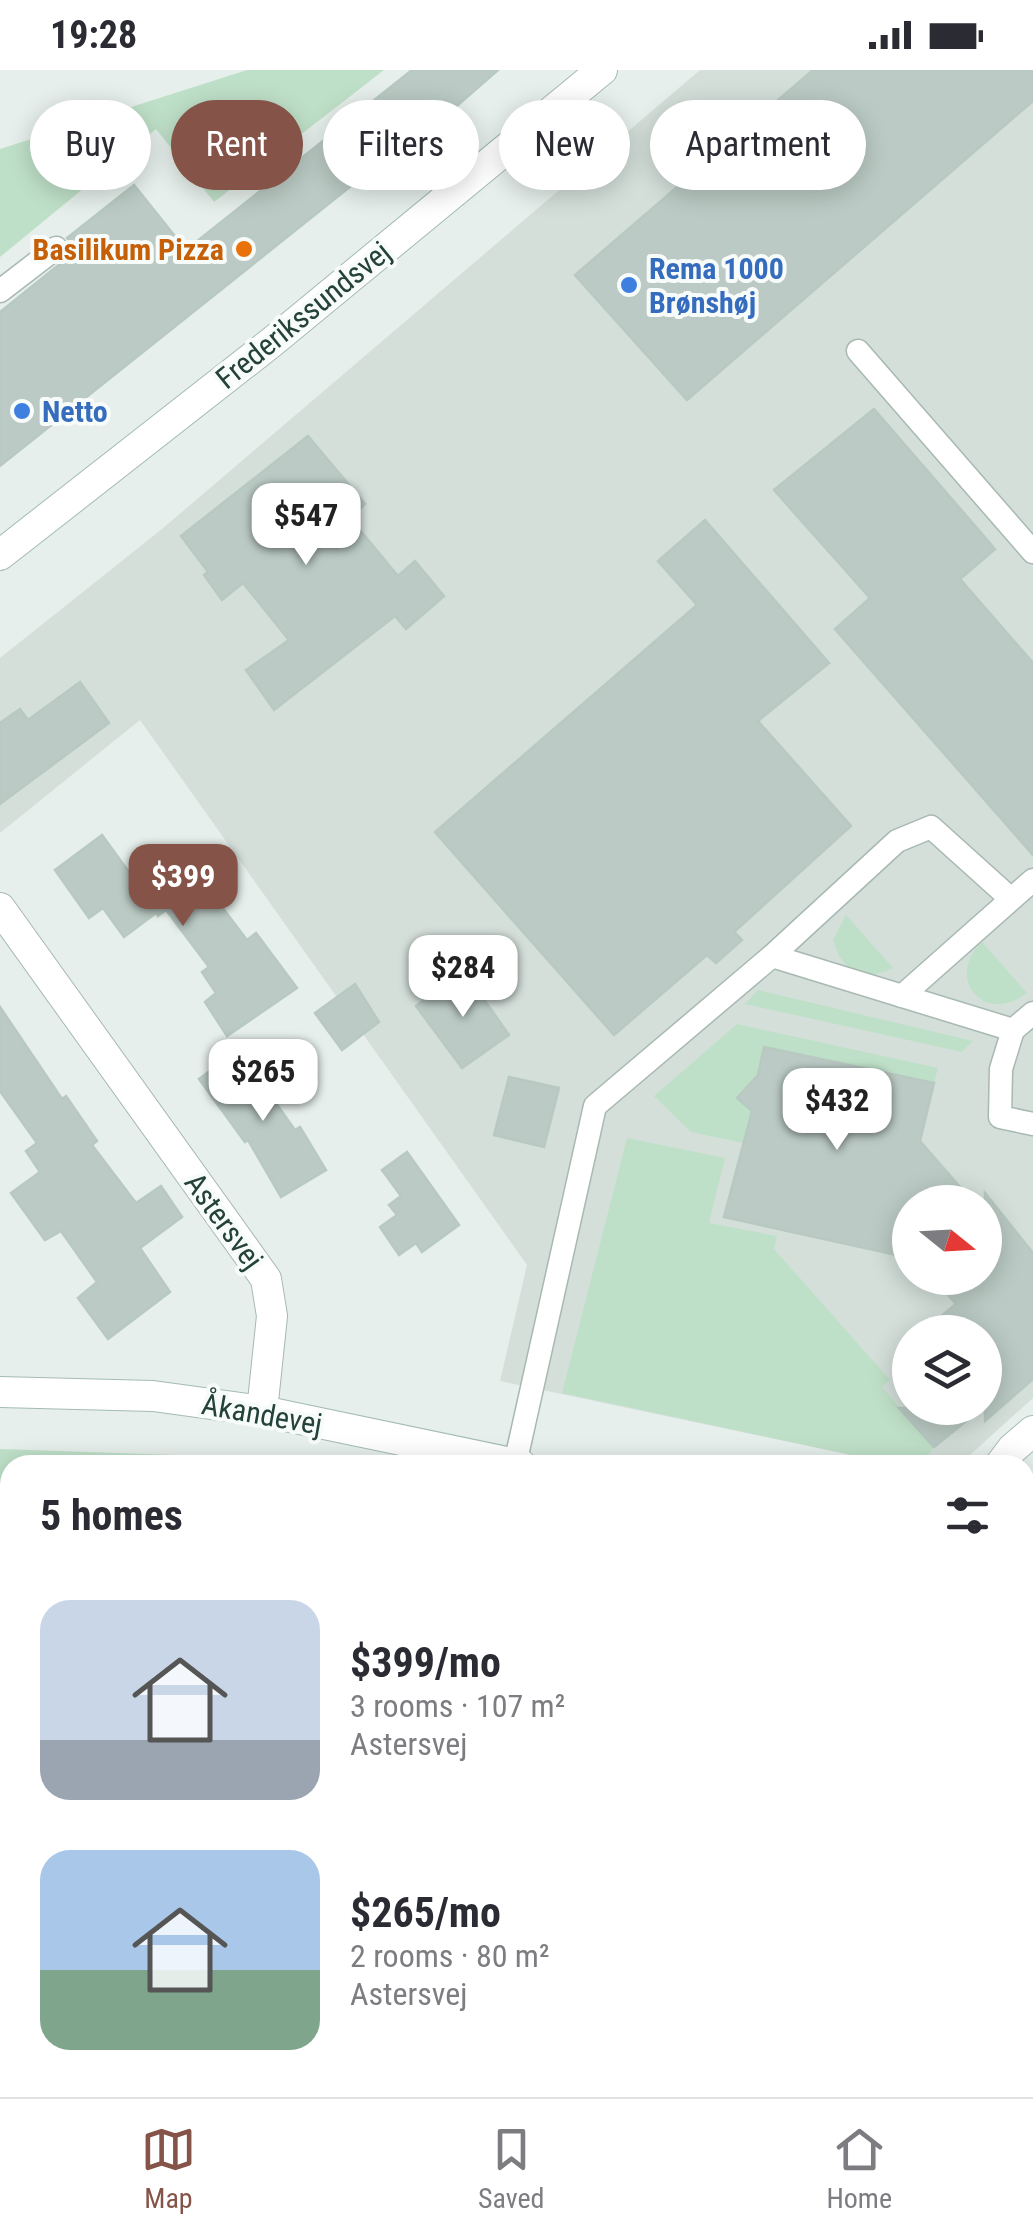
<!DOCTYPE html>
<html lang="en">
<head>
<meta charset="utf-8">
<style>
  :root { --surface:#fff; --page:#f7f7f7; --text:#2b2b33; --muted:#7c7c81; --line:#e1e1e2; --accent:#855347 }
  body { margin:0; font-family:"Roboto Condensed",sans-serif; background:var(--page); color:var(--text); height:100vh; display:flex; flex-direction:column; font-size:38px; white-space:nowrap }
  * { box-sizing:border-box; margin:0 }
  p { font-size:32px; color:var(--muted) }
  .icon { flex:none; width:55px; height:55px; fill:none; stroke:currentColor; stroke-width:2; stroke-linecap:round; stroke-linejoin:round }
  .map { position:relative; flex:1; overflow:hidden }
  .side { position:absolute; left:0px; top:1385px; width:1035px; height:642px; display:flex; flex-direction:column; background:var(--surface); border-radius:30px 30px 0 0; box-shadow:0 5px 25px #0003 }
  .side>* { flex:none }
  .guide { position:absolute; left:30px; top:30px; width:975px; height:90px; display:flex; gap:20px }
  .needle { width:65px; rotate:108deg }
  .controls { position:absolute; left:892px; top:1115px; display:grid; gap:20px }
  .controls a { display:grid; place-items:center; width:110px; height:110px; border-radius:50%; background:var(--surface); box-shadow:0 5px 25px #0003; font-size:50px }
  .price { position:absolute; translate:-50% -85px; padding:0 22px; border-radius:20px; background:#fff; color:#222; font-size:32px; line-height:65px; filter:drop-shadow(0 2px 5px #0008) }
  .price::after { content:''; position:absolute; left:50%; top:60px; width:30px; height:22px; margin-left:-15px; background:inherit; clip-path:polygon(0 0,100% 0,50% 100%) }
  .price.selected { background:var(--accent); color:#fff }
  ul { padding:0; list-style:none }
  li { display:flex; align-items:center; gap:30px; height:250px; padding:0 40px }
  li span { display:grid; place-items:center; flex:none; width:280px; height:200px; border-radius:30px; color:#555 }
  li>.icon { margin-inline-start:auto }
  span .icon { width:120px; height:120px; fill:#fffc; stroke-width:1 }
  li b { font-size:42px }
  h2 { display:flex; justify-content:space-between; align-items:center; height:120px; padding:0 40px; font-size:42px }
  .chip { padding:0 35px; border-radius:45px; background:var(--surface); box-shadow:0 5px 25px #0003; font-size:35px; line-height:90px }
  .chip.selected { background:var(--accent); color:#fff }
  .status { display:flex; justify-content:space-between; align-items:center; height:70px; padding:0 50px; background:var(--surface); direction:ltr }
  .status svg { height:28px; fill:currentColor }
  .tabs { display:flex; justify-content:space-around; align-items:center; height:140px; border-top:2px solid var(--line); background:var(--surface); font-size:28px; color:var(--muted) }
  .tabs a { display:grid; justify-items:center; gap:5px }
  .tabs .selected { color:var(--accent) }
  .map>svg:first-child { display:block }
</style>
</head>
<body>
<div class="status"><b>19:28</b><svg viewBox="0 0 49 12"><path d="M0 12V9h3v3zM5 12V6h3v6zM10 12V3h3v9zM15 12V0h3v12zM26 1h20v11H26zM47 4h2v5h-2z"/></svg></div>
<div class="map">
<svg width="1033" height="2027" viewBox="0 0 1033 2027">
  <rect width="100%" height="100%" fill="#e6efeb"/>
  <path fill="#d4dfda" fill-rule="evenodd" d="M700,0H1033V1328L959,1395H898L500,1311L527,1195L140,650L0,763V588L162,459ZM910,1132H985V1208H910ZM910,1262H985V1338H910Z"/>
  <g fill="#bfe0c8">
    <path d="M247,0H384L214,132L156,59L0,187V79Z"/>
    <path d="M846,845L893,898C863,913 843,903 833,870Z"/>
    <path d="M982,872L1027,923C984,956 944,908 982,872Z"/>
    <path d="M758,920L973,971L962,982L745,934Z"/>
    <path d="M737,954L938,998L934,1013L764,977L756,1019L741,1028L752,1041L744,1073L691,1062L654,1026Z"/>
    <path d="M627,1068L725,1088L709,1153L777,1166L774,1179L890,1310L882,1317L934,1377L920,1395H898L562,1323Z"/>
    <path d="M0,1379L292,1389L319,1395H10V2018H1025V1561L1033,1563V2027H0Z"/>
  </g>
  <path fill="#8ec9d4" d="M1025,1732L1033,1734V2027H588L578,2018H1025Z"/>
  <g fill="#bbcac4" stroke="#b8c9c2" stroke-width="2.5">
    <path d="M412,0H498L443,48L440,45L0,396V242L76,181L67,168L134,115L186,180Z"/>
    <path d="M813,0H1033V31L687,330L575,205Z"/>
    <path d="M874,339L995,479L960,509L1033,593V785L835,559L870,528L774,420Z"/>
    <path d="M308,366L365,434L350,448L398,506L415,491L444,526L406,559L395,546L274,640L246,600L289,570L243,513L222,530L204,505L208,502L181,466Z"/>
    <path d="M705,450L829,593L758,651L851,756L734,862L742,870L716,893L707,885L614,965L435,762L697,535L658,491Z"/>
    <path d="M80,612L109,653L0,734V653L20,639L28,650Z"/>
    <path d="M102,765L137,813L164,790L176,806L180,802L193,819L203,812L247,870L256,863L297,918L227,966L205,932L216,923L202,902L209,897L166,840L158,846L156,843L124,867L103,838L89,848L55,800Z"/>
    <path d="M464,901L509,965L462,998L416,936Z"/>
    <path d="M355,914L379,952L342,980L315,943Z"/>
    <path d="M0,937L62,1029L66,1026L97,1071L92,1075L136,1133L161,1116L182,1147L140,1178L170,1222L108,1269L78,1228L97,1212L61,1161L45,1170L11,1123L40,1102L26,1081L37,1073L0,1021Z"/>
    <path d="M764,977L934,1013L920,1071L973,1132H910V1188L724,1147L752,1041L737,1028L758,1005Z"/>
    <path d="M238,980L295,1060L300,1057L326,1100L281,1127L248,1070L245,1072L199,1009Z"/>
    <path d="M509,1007L559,1018L544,1077L494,1065Z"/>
    <path d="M407,1082L459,1155L422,1182L416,1173L399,1185L380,1157L397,1145L389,1135L401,1126L382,1100Z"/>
    <path d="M985,1123L1033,1183V1309L985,1351V1262H922L956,1234L933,1208H985Z"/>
    <path d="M899,1338H982L934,1377Z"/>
  </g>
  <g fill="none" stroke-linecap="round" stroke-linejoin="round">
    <g stroke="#a8b8b2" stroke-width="25">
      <g id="lane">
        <path d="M0,221L56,178"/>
        <path d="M858,281L1033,482"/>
        <path d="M772,886L897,771L931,757L1011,829"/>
        <path d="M902,926L1033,810"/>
        <path d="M1013,960L1001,999L1000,1047L1033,1054"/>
        <path d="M515,1394L595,1036L772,886L1013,960L1033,943"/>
      </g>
    </g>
    <g stroke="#a8b8b2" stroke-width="32">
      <path id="street" d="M0,838L266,1209L272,1246L262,1341"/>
    </g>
    <g stroke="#a4bbb3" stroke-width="32">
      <g id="secondary">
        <path d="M0,485L272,272L602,0"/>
        <path d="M0,1322L153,1326L262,1341L521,1395"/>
        <path d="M1000,1395L1012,1379L1033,1361"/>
        <path d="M1025,1513L1033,1515"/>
      </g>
    </g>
    <use href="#lane" stroke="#fff" stroke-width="22"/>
    <use href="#street" stroke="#fff" stroke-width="30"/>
    <use href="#secondary" stroke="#fff" stroke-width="30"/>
  </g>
  <circle fill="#e8710a" stroke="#f7fbf9" stroke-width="4" cx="244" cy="179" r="10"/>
  <g fill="#3f7fe0" stroke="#f7fbf9" stroke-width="4">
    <circle cx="629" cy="215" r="10"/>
    <circle cx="22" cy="341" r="10"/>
  </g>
  <g text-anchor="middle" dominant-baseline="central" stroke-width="8" stroke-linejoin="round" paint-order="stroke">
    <g font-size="30" font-weight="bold" fill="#c56008" stroke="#f7fbf9" text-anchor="end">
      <text x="224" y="179">Basilikum Pizza</text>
    </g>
    <g font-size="30" font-weight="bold" fill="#366cbe" stroke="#f7fbf9" text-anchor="start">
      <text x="649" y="198">Rema 1000<tspan x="649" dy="34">Brønshøj</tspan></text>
      <text x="42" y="341">Netto</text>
    </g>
    <g font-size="30" fill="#24423a" stroke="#f7fbf9">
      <text transform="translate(303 245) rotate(-39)">Frederikssundsvej</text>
      <text transform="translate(224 1151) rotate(54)">Astersvej</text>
      <text transform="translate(262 1344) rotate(10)">Åkandevej</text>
    </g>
  </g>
</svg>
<div class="controls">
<a><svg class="needle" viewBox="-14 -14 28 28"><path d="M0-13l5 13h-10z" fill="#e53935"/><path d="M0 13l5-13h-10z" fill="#7c7c81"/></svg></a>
<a><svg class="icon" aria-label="layers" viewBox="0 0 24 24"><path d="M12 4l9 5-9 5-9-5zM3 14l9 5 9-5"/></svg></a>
</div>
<b class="price" style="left:306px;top:498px">$547</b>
<b class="price selected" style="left:183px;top:859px">$399</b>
<b class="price" style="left:463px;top:950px">$284</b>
<b class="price" style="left:263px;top:1054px">$265</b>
<b class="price" style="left:837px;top:1083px">$432</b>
<div class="guide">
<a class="chip">Buy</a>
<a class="chip selected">Rent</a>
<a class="chip">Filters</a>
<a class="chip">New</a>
<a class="chip">Apartment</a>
</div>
<section class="side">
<h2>5 homes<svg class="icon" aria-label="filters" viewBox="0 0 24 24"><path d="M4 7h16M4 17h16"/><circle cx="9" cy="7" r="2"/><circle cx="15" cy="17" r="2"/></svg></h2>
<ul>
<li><span style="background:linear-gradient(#c9d6e8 70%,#9aa5b1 0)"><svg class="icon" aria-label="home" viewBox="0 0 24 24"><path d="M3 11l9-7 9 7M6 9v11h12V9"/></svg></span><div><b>$399/mo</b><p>3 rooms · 107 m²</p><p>Astersvej</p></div></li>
<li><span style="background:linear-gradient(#a9c7e8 60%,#7fa58c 0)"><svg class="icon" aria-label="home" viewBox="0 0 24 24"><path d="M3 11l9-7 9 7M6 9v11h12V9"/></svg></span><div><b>$265/mo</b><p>2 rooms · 80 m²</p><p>Astersvej</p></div></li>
</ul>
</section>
</div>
<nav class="tabs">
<a class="selected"><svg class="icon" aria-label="map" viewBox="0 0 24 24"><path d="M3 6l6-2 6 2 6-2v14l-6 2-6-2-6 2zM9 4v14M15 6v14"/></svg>Map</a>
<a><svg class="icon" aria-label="saved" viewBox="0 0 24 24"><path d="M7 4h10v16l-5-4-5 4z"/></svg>Saved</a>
<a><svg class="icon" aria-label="home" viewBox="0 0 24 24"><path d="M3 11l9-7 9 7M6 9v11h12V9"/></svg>Home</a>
</nav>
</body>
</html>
